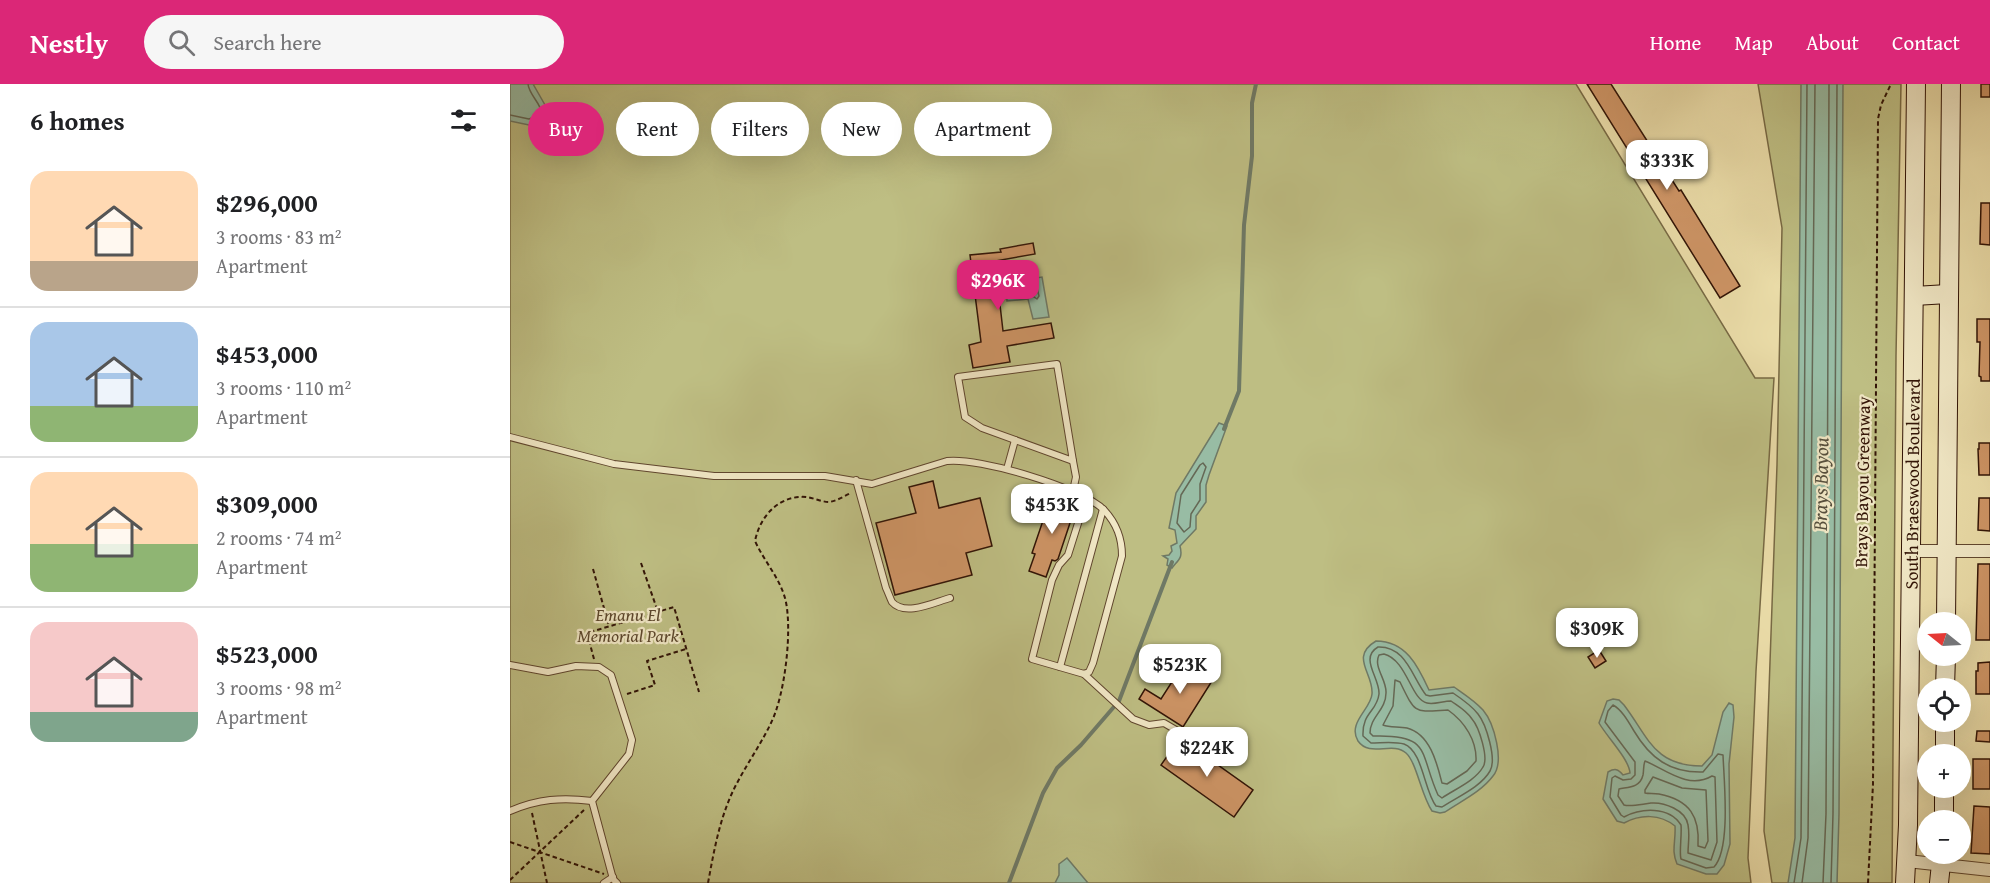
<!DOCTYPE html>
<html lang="en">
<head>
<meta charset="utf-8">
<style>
  :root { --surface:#fff; --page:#f6f6f6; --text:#202124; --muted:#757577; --line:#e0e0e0; --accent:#db2777 }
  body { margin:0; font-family:"Gentium Book Plus",serif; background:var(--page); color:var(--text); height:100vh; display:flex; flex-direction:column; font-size:22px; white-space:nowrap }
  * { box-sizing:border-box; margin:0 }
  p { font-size:20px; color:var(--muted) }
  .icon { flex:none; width:33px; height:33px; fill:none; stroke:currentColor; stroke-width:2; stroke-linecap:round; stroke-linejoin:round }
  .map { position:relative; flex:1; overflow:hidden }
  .side { display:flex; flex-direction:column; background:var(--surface); width:510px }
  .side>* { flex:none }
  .banner { position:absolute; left:18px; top:18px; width:570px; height:54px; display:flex; gap:12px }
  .needle { width:39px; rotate:288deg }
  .fabs { position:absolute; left:1407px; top:528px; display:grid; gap:12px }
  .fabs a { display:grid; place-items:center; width:54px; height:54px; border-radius:50%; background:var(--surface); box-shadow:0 6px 24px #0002; font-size:30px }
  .price { position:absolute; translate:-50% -51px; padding:0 14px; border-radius:12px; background:#fff; color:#222; font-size:20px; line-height:39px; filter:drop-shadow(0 2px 3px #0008) }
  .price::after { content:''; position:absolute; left:50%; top:36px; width:18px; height:14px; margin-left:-9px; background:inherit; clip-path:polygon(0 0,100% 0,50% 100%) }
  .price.current { background:var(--accent); color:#fff }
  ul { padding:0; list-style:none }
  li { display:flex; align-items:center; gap:18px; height:150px; padding:0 30px }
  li+li { border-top:2px solid var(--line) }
  li span { display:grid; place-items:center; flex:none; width:168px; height:120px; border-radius:18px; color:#555 }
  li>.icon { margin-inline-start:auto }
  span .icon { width:72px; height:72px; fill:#fffc; stroke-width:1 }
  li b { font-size:26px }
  h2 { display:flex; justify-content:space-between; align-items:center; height:72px; padding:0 30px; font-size:26px }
  .chip { padding:0 21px; border-radius:27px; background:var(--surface); box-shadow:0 6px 24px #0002; font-size:21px; line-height:54px }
  .chip.current { background:var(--accent); color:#fff }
  header { display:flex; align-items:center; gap:36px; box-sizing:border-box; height:84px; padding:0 30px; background:var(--accent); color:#fff }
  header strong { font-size:28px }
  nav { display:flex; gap:33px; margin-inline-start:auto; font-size:21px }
  .search { width:420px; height:54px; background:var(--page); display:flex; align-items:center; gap:15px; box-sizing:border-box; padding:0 21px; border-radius:33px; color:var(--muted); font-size:22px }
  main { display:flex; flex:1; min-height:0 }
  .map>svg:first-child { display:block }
</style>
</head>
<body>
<header>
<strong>Nestly</strong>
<div class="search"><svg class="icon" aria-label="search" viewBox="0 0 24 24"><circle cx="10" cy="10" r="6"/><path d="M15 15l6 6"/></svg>Search here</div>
<nav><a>Home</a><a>Map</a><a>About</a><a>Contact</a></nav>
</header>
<main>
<section class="side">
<h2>6 homes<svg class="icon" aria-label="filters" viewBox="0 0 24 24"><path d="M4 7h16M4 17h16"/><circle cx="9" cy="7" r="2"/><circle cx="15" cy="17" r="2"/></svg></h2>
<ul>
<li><span style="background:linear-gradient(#ffd9b3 75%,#b9a48a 0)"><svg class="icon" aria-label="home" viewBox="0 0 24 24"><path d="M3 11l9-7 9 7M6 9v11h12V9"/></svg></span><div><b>$296,000</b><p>3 rooms · 83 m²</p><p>Apartment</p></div></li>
<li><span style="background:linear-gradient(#a9c7e8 70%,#8fb573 0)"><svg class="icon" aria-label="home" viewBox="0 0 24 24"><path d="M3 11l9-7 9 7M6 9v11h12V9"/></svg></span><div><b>$453,000</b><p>3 rooms · 110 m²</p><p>Apartment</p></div></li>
<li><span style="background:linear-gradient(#ffd9b3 60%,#8fb573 0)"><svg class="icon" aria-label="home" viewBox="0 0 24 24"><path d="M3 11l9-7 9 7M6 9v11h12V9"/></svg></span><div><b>$309,000</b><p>2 rooms · 74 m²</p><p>Apartment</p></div></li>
<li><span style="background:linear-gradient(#f6c9c9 75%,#7fa58c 0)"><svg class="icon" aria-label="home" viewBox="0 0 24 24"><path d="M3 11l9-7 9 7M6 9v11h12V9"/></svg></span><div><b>$523,000</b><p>3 rooms · 98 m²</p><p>Apartment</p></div></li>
</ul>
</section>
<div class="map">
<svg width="1480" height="799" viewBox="0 0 1480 799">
  <rect width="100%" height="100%" fill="#eadca8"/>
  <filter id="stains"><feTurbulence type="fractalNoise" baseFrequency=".00333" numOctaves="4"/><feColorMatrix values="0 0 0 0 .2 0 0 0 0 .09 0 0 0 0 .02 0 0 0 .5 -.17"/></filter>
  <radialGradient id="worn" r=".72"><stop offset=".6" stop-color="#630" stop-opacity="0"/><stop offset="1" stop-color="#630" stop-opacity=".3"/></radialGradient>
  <g fill="#bebe83" stroke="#786944" stroke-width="1.5">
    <path d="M0,0H1066L1245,294H1264L1246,587L1238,774L1241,799H0Z"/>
    <path d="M1248,0H1391L1386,272L1382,799H1262L1254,747L1267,381L1272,144Z"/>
  </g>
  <g fill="#98bca4" stroke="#6f7965" stroke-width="1.5">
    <path d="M0,0H23L39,28L34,37L19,41L0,37Z"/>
    <path d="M1291,0H1333L1329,730L1327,799H1278L1285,754Z"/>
    <path d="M532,193L539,233L523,235L518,215L497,217L496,199Z"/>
    <path d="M709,339L717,342L699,391L696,401V418L686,432V445L670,462C673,474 669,475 662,484L657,481L658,475L653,472L659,471L662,467L661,462L667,459L665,446L659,444L666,409Z"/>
    <path d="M866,557C896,557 908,582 919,606L944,603C954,610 965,617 973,626C984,639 995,678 983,692C971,708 951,717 935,728L930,729L922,727C911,711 907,679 896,669C882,657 860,674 848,657C837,639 861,625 862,610C864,590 839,573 866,557Z"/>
    <path d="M1103,615L1109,616L1114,621C1139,654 1144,682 1192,682L1202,671L1213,628L1219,619L1223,621L1224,633L1219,680L1220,760L1214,781L1207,790H1196L1167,780C1161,766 1166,758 1165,742C1150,730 1131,730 1114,739L1107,737L1093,715L1098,688C1105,684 1108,685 1113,691L1120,689C1119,675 1097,653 1089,639L1097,617Z"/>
    <path d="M557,774L578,799H545L549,791V780Z"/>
  </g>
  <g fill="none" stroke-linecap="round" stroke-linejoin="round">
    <g stroke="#656855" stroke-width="1.5">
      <path d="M0,31L19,35L32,30C31,19 19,11 18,0"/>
      <path d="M526,200L529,212L527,215L518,209L505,210L502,208L504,204Z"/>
      <path d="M693,379L696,383L690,400V416L681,430L680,443L674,448L667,439L671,411L690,381Z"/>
      <path d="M868,563C896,562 902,593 916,611L920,612L943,609C952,615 961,621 968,630C976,640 987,675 980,687C971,703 947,713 932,723L926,722C914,707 913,667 894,660C884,657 871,659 861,659L853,652C852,628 867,628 869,610C870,594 849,574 868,563Z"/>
      <path d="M874,570C897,576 901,616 917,619C924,621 933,617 941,617C948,622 957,627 962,635C969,643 979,674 973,683C965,697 945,705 932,714L928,711C909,669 922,650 863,652L860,649C860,633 876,626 876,609C877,596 863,583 869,571Z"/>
      <path d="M885,596L890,598C906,631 904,628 938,626C955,638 967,657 966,677L957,687L937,700L932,699C927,679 920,650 897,644C889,642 880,644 873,641L883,622Z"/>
      <path d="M1103,621C1112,626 1118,637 1124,647C1140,674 1160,689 1193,688L1208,670L1213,671C1214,697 1221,765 1204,783L1196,784L1171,775C1169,769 1172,751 1171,741C1159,722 1131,724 1114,733L1111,731L1100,713L1102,694L1105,692L1113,696L1121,695L1125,691V678L1095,638L1098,627Z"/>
      <path d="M1135,677C1155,685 1178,706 1202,692L1205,693L1207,758L1201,776L1178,769C1178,760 1180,751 1178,741C1176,726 1154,718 1141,719C1132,720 1121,723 1114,721L1108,712L1109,705C1118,703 1130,704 1133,691C1134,686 1133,682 1135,677Z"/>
      <path d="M1143,693L1172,704L1196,706L1198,757L1195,764L1188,762C1190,733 1180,716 1149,710C1144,709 1139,710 1135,709V706Z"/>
      <path d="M1284,799L1291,754L1297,0"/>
      <path d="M1292,799L1298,754L1305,0"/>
      <path d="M1313,799L1316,730L1319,0"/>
      <path d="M1321,799L1323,730L1327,0"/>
    </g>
    <g stroke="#6f7965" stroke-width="4">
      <path d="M714,345L729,307L734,141L742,72V19L746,0"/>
      <path d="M499,799L533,709L547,684L571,661L609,617L662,478"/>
    </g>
  </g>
  <g fill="#cd9465" stroke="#321406" stroke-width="1.5">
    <path d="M1077,0H1101L1169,107L1171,106L1230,202L1210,214Z"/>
    <rect x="1471" y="0" width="9" height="13"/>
    <path d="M1471,119H1480V161L1470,160Z"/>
    <path d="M523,159L525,170L485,177L493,247L541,239L544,254L497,262L500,278L463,284L459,261L471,258L460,171L491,168L490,165Z"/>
    <path d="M1467,235H1480V297H1471V293L1469,292L1470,258H1467Z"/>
    <path d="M1469,359H1480V391H1469L1468,365H1469Z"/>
    <path d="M423,397L429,424L470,414L482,462L456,469L462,491L385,511L366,439L406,429L399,403Z"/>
    <path d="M541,413L566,421L548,475L545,477L542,476L536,493L519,487L525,470L522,469Z"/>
    <path d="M1469,414H1480V447L1468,446Z"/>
    <path d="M1468,480H1480V556H1466Z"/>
    <path d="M1089,566L1096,577L1085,584L1078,573Z"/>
    <path d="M1480,578V610H1466V587H1468V579Z"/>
    <path d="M674,579L702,597L673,643L629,615L635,605L651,615Z"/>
    <path d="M1467,647H1480V658L1466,657Z"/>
    <path d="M670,654L743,706L724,733L651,681Z"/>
    <rect x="1463" y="675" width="17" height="30"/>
    <path d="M1464,722L1480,723V770L1461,769Z"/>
  </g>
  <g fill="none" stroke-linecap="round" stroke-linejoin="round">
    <g stroke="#60462e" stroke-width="8">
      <g id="service">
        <path d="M547,280L563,377L472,344L455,333L448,293Z"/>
        <path d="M0,353L104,380L204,392H315L362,400L437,377C468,373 573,404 594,426C607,440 612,454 612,472L583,579L579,588L574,590L522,575L542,496L549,481L558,471L576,414"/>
        <path d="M497,385L505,356"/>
        <path d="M346,396L376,504C378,508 380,514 382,518C395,533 425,518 440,514"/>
        <path d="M563,407L566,393L563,377"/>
        <path d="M0,581L38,588L66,582L89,583L101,591L122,656L119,670L82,717L103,795L107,799"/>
        <path d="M550,583L593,425"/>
        <path d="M574,590L623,635L639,641L654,639L695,663L732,672"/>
        <path d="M0,727C28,715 52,713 82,717"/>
        <path d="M94,799L103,793"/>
      </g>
    </g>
    <g stroke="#60462e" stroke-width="14">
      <g id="minor">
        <path d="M1401,467H1480"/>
        <path d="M1397,777L1480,786"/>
      </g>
    </g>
    <g stroke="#321406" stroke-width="20">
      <g id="secondary">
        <path d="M1404,212L1438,210"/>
        <path d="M1436,538L1441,0"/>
        <path d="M1435,604L1436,572"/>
        <path d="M1435,670V638"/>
        <path d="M1434,736V704"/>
        <path id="s1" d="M1395,799L1398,741L1406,0"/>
        <path d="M1429,799L1432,770"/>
      </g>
    </g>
    <g stroke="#321406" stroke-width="2" stroke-dasharray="4.5 3" stroke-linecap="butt">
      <path d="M131,479L148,528"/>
      <path d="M83,485L99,542"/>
      <path d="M84,575L77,549L164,523L189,608"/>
      <path d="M117,610L145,601L137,577L176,565"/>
      <path d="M22,729L37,799"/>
      <path d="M0,758L94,790"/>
      <path d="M0,796L74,726"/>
      <path d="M198,799C204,767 209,737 223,707C234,684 250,662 261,639C275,611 283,544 275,514C269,493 254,477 245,457C250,432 269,411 296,413C304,414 312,418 319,418C327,417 334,412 341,409"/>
      <path d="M1358,799L1363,700L1368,35L1371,21L1381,0"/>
    </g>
    <use href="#service" stroke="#f1e8c6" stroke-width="6"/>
    <use href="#minor" stroke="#f1e8c6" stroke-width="12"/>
    <use href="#secondary" stroke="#f1e8c6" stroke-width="18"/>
  </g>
  <g text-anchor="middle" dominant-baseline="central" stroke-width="4.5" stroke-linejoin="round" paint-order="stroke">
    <g font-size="18" fill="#321406" stroke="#f1e8c6">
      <text transform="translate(1352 398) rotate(-89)">Brays Bayou Greenway</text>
      <text stroke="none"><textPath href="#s1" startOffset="399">South Braeswood Boulevard</textPath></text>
    </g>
    <g font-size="18" font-style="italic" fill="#5c472c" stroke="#f1e8c6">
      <text x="118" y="530">Emanu El<tspan x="118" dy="21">Memorial Park</tspan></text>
    </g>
    <g font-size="20" font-style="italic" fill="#564f3d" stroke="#f1e8c6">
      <text transform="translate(1310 400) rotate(-89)">Brays Bayou</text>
    </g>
  </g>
  <rect width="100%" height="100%" filter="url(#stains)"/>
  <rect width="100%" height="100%" fill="url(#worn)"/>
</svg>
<div class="fabs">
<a><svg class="needle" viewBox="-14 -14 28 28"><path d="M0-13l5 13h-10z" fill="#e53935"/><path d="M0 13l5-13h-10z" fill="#757577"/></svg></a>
<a><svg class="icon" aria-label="locate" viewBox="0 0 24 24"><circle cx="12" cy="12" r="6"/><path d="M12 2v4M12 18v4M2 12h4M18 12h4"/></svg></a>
<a>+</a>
<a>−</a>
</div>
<b class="price" style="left:1157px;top:107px">$333K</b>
<b class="price current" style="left:488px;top:227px">$296K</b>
<b class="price" style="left:542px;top:451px">$453K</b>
<b class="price" style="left:1087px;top:575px">$309K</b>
<b class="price" style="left:670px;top:611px">$523K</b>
<b class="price" style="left:697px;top:694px">$224K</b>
<div class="banner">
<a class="chip current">Buy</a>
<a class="chip">Rent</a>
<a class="chip">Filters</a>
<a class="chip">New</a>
<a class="chip">Apartment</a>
</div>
</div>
</main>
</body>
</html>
